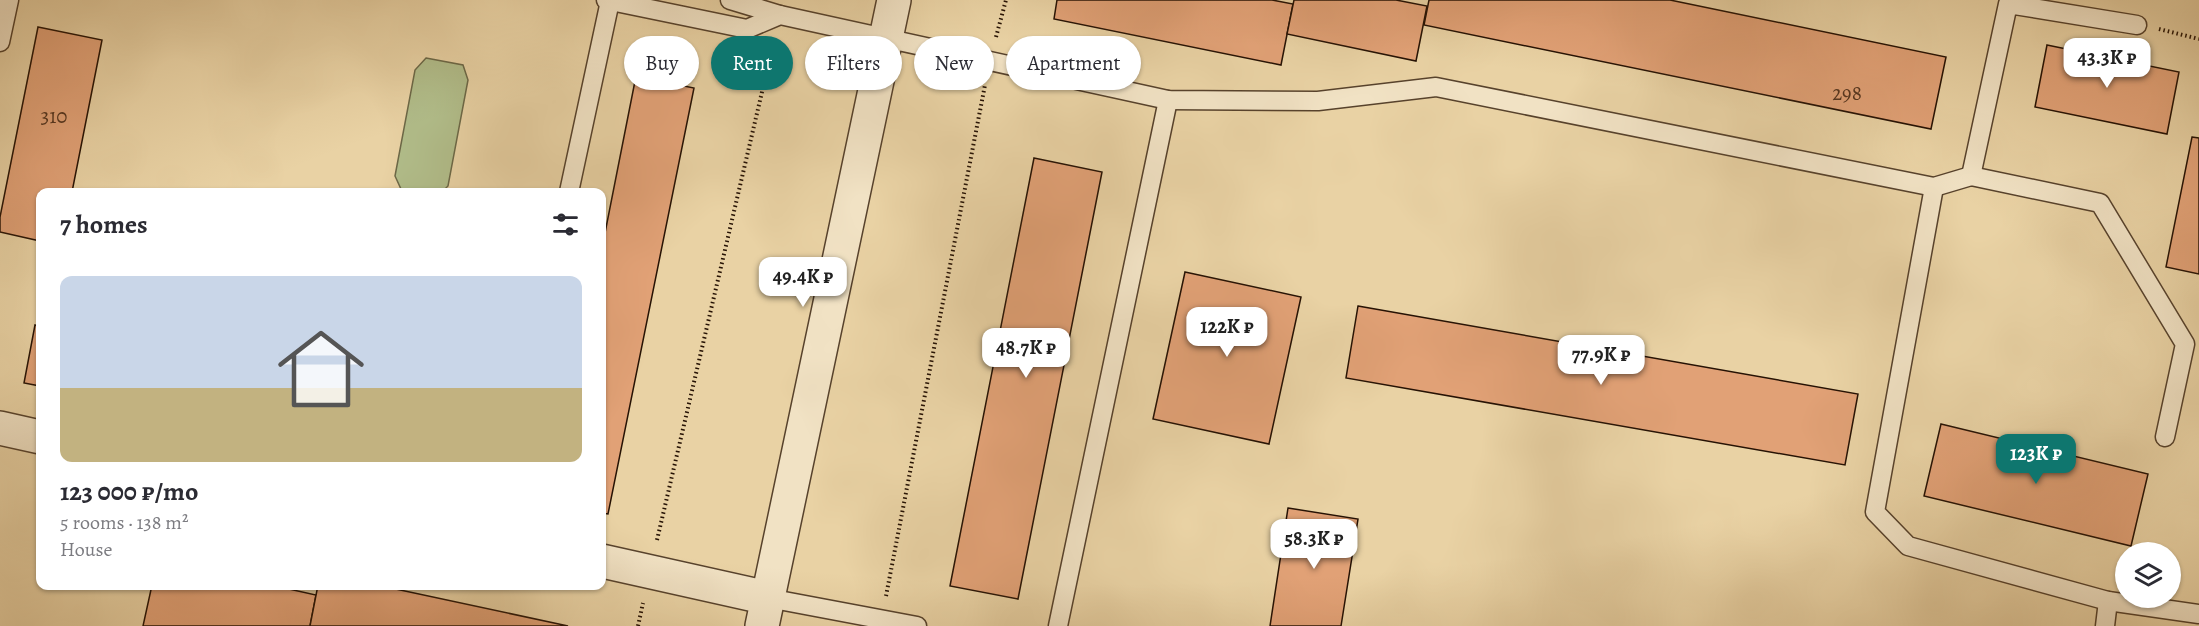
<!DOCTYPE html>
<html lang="en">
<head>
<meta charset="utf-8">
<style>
  :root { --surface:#fff; --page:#f2f2f3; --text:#2b2b33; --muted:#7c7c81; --line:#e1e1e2; --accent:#0f766e }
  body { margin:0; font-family:Alegreya,serif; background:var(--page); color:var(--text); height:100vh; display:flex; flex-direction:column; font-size:22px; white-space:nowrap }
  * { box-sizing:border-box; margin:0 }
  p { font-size:20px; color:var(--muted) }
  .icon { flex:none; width:33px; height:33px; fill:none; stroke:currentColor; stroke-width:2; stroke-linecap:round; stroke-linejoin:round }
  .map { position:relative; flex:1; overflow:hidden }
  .side { position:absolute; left:36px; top:188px; width:570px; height:402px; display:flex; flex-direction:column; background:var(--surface); border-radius:12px; box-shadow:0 2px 4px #0004 }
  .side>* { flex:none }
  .guide { position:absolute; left:624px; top:36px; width:570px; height:54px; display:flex; gap:12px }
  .tools { position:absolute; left:2115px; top:542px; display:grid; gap:12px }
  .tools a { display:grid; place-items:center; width:66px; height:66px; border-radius:50%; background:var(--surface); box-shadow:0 2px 4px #0004; font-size:30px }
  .price { position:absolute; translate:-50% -51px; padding:0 14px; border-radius:12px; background:#fff; color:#222; font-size:20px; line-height:39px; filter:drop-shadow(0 2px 3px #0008) }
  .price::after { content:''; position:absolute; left:50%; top:36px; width:18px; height:14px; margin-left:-9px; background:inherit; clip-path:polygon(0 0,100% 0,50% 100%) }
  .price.on { background:var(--accent); color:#fff }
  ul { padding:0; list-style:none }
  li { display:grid; align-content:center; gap:12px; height:318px; padding:0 24px }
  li+li { border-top:2px solid var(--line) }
  li span { display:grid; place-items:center; height:186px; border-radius:12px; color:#555 }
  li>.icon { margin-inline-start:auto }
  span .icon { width:108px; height:108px; fill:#fffc; stroke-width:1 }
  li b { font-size:26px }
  h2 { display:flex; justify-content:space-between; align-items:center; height:72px; padding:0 24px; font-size:26px }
  .pill { padding:0 21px; border-radius:27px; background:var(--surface); box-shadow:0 2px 4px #0004; font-size:21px; line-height:54px }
  .pill.on { background:var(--accent); color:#fff }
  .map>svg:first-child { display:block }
</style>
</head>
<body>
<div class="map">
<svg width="2199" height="626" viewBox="0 0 2199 626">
  <rect width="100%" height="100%" fill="#e9d2a4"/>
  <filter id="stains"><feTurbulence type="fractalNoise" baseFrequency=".00333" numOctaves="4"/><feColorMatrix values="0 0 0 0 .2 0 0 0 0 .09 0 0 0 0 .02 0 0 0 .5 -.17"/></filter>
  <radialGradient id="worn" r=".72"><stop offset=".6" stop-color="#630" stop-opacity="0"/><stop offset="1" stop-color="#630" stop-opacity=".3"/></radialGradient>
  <path fill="#b1bd8a" stroke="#6c6847" stroke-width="1.5" d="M426,58L463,65L468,80L448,186L442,192H417L401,189L395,176L415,70Z"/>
  <g fill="#e1a176" stroke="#261204" stroke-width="1.5">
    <path d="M1057,0H1272L1293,4L1281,65L1054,19Z"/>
    <path d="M1294,0H1396L1427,6L1416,61L1287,34Z"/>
    <path d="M1429,0H1670L1946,57L1931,129L1424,25Z"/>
    <path d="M38,27L102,40L72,192H40V241L0,232V217Z"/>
    <path d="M2047,45L2179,72L2167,134L2035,107Z"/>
    <path d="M636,76L694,88L608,514L602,513V248Z"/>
    <path d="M2192,137L2199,138V274L2166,267Z"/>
    <path d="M1034,158L1102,172L1018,599L950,586Z"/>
    <path d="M1185,272L1301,297L1269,444L1153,419Z"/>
    <path d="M1358,306L1858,394L1845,465L1346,378Z"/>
    <path d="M35,325L40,326V386L24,383Z"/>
    <path d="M1941,424L2148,474L2131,546L1924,496Z"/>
    <path d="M1288,508L1358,519L1341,626H1270Z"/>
    <path d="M152,585H271L316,595L310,626H143Z"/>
    <path d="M318,585H377L568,626H310Z"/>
  </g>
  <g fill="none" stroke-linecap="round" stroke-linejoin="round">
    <g stroke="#57422c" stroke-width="21">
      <g id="service">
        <path d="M606,0L747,29L780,15L1168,100L1318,101L1436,87L1934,187L1971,176L2100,203L2185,344L2165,437"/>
        <path d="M730,0L780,15"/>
        <path d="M0,42L9,0"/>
        <path d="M1971,176L2008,4L2137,25"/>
        <path d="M1934,187L1875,512L1908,546L2108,601L2199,614"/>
        <path d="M569,192L610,1"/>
        <path d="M768,598L917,626"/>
        <path d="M1058,626L1168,100"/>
        <path d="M2105,626L2108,601"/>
      </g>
    </g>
    <g stroke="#57422c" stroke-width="36">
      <g id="minor">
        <path d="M0,428L40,437"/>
        <path d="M602,561L768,598"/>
        <path d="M762,626L894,0"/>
      </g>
    </g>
    <g stroke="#261204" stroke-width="4" stroke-dasharray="1.5 3" stroke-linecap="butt">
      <path d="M2159,29L2199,39"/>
      <path d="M996,37L1006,0"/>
      <path d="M657,540L773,45"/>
      <path d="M886,596L985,85"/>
      <path d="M638,626L643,603"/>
    </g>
    <use href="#service" stroke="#f1e2c4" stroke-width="18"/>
    <use href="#minor" stroke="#f1e2c4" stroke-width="33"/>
  </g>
  <g text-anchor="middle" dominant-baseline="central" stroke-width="5" stroke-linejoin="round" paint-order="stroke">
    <g font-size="21" fill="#553620">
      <text x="1847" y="93">298</text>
      <text x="54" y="116">310</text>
    </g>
  </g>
  <rect width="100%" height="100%" filter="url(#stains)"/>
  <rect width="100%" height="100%" fill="url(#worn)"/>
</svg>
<div class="tools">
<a><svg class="icon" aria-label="layers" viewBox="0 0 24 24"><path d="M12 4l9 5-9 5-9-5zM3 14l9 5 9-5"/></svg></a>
</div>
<b class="price" style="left:2107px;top:89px">43.3K ₽</b>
<b class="price" style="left:803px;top:308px">49.4K ₽</b>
<b class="price" style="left:1227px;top:358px">122K ₽</b>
<b class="price" style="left:1026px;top:379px">48.7K ₽</b>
<b class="price" style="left:1601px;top:386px">77.9K ₽</b>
<b class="price on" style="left:2036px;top:485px">123K ₽</b>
<b class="price" style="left:1314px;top:570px">58.3K ₽</b>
<div class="guide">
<a class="pill">Buy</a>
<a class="pill on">Rent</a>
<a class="pill">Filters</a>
<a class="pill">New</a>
<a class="pill">Apartment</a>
</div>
<section class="side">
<h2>7 homes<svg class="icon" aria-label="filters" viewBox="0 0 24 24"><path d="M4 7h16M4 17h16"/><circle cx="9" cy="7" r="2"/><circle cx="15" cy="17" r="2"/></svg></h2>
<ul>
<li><span style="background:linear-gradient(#c9d6e8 60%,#c2b280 0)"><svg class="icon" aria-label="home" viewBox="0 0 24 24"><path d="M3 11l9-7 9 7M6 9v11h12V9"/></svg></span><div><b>123 000 ₽/mo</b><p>5 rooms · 138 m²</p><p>House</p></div></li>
</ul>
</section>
</div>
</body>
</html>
